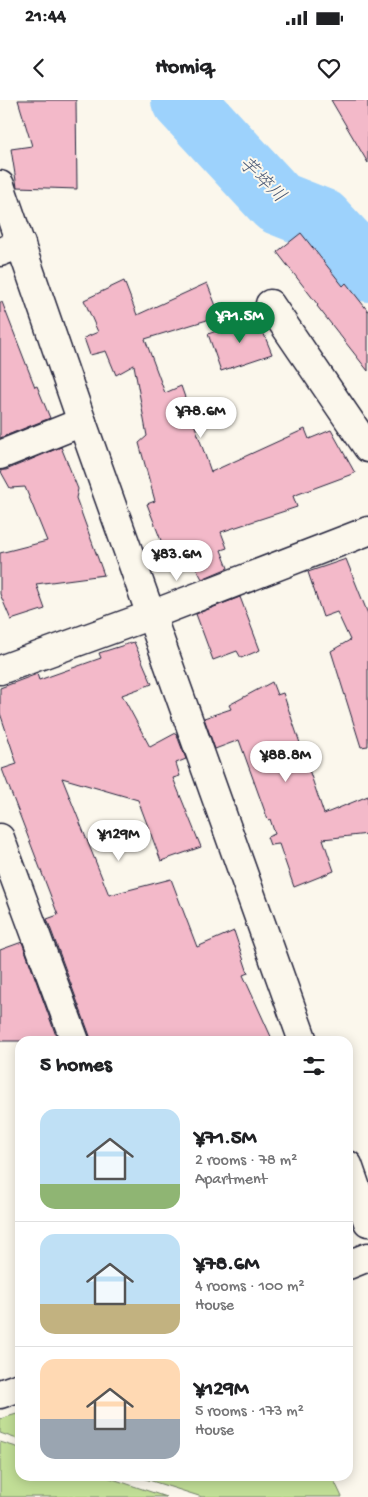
<!DOCTYPE html>
<html lang="en">
<head>
<meta charset="utf-8">
<style>
  :root { --surface:#fff; --page:#f2f2f2; --text:#202124; --muted:#757577; --line:#e0e0e0; --accent:#0b8043 }
  body { margin:0; font-family:"Gochi Hand","Klee One",sans-serif; background:var(--page); color:var(--text); height:100vh; display:flex; flex-direction:column; font-size:19px; white-space:nowrap }
  * { box-sizing:border-box; margin:0 }
  p { font-size:16px; color:var(--muted) }
  .icon { flex:none; width:28px; height:28px; fill:none; stroke:currentColor; stroke-width:2; stroke-linecap:round; stroke-linejoin:round }
  .map { position:relative; flex:1; overflow:hidden }
  .sheet { position:absolute; left:15px; top:936px; width:338px; height:445px; display:flex; flex-direction:column; background:var(--surface); border-radius:15px; box-shadow:0 2px 12px #0003 }
  .sheet>* { flex:none }
  .price { position:absolute; translate:-50% -42px; padding:0 11px; border-radius:18px; background:#fff; color:#222; font-size:16px; line-height:32px; filter:drop-shadow(0 1px 2px #0008) }
  .price::after { content:''; position:absolute; left:50%; top:30px; width:15px; height:11px; margin-left:-8px; background:inherit; clip-path:polygon(0 0,100% 0,50% 100%) }
  .price.current { background:var(--accent); color:#fff }
  ul { padding:0; list-style:none }
  li { display:flex; align-items:center; gap:15px; height:125px; padding:0 25px }
  li+li { border-top:1px solid var(--line) }
  li span { display:grid; place-items:center; flex:none; width:140px; height:100px; border-radius:15px; color:#555 }
  li>.icon { margin-inline-start:auto }
  span .icon { width:60px; height:60px; fill:#fffc; stroke-width:1 }
  li b { font-size:21px }
  h2 { display:flex; justify-content:space-between; align-items:center; height:60px; padding:0 25px; font-size:21px }
  .status { display:flex; justify-content:space-between; align-items:center; height:35px; padding:0 25px; background:var(--surface); direction:ltr }
  .status svg { height:14px; fill:currentColor }
  header { display:flex; justify-content:space-between; align-items:center; height:65px; padding:0 25px; background:var(--surface); font-size:22px; font-weight:700 }
  .map>svg:first-child { display:block }
</style>
</head>
<body>
<div class="status"><b>21:44</b><svg viewBox="0 0 49 12"><path d="M0 12V9h3v3zM5 12V6h3v6zM10 12V3h3v9zM15 12V0h3v12zM26 1h20v11H26zM47 4h2v5h-2z"/></svg></div>
<header><svg class="icon" aria-label="back" viewBox="0 0 24 24"><path d="M15 5l-7 7 7 7"/></svg>Homiq<svg class="icon" aria-label="heart" viewBox="0 0 24 24"><path d="M12 20l-8-8c-3-5 5-10 8-4 3-6 11-1 8 4z"/></svg></header>
<div class="map">
<svg width="368" height="1397" viewBox="0 0 368 1397">
  <rect width="100%" height="100%" fill="#fbf7ec"/>
  <filter id="ink" filterUnits="userSpaceOnUse"><feTurbulence type="fractalNoise" baseFrequency=".02" numOctaves="2"/><feDisplacementMap in="SourceGraphic" scale="10" xChannelSelector="R" yChannelSelector="G"/><feConvolveMatrix kernelMatrix="1 2 1 2 8 2 1 2 1" color-interpolation-filters="sRGB"/></filter>
  <g filter="url(#ink)">
    <g fill="#c1de96" stroke="#728068">
      <path d="M20,1313V1340L0,1333V1319Z"/>
      <path d="M0,1342L20,1348V1376H104L166,1397H0Z"/>
      <path d="M136,1376H332L342,1397H202Z"/>
    </g>
    <g fill="none" stroke-linecap="round" stroke-linejoin="round">
      <path stroke="#9dd2fc" stroke-width="64" d="M183,0L278,103L321,120L368,170"/>
    </g>
    <g fill="#f3b9c9" stroke="#22223b">
      <path d="M18,0H76L77,89L17,87L11,49L32,46Z"/>
      <path d="M331,0H368V63Z"/>
      <path d="M301,133L343,186L346,183L368,211V271L317,206L318,205L277,152Z"/>
      <path d="M124,181L137,215L207,183L220,216L145,239L165,293L181,286L211,372L305,329L309,339L331,330L355,373L293,396L297,407L221,432L227,448L221,450L228,468L202,479L185,446L165,451L147,404L155,401L139,343L147,336L134,265L116,275L106,251L90,255L84,238L98,232L84,200Z"/>
      <path d="M0,202H2L35,287L37,286L50,318L0,338Z"/>
      <path d="M257,217L272,254L221,271L208,234Z"/>
      <path d="M61,347L78,389L76,398L104,475L36,484L45,509L11,520L0,494V453L47,441L25,387L10,388L0,370H6Z"/>
      <path d="M346,459L368,514V646L361,647L331,551L350,540L337,512L323,517L308,472Z"/>
      <path d="M240,497L260,550L241,558L237,551L213,560L196,514Z"/>
      <path d="M134,542L152,584L122,595L150,647L176,633L186,659L176,663L180,676L173,678L201,747L161,761L138,700L62,678L109,795L171,779L197,847L234,831L248,873L243,875L273,941H90V936L47,819L58,815L2,669L17,664L0,613V588L37,574L39,580L101,558L99,553Z"/>
      <path d="M272,582L277,595L283,593L324,714L368,696V734L323,739L334,771L294,787L279,744L270,745L267,737L275,734L270,719L268,720L239,640L215,649L204,618L231,609L229,605Z"/>
      <path d="M22,842L58,941H0V850Z"/>
    </g>
    <g fill="none" stroke-linecap="round" stroke-linejoin="round">
      <g stroke="#22223b" stroke-width="31">
        <g id="minor">
          <path d="M0,85L82,322L303,941"/>
          <path d="M0,152L21,144"/>
          <path d="M270,204L368,348"/>
          <path d="M0,355L82,322"/>
          <path d="M0,570L151,515L368,431"/>
          <path d="M0,738L75,941"/>
          <path d="M348,1065L368,1122"/>
          <path d="M348,1165L368,1157"/>
          <path d="M0,1294L20,1287"/>
        </g>
      </g>
      <use href="#minor" stroke="#fbf7ec" stroke-width="28"/>
    </g>
  </g>
  <g text-anchor="middle" dominant-baseline="central" stroke-width="4" stroke-linejoin="round" paint-order="stroke">
    <g font-size="19" font-style="italic" fill="#475775" stroke="#fbf7ec">
      <text transform="translate(261 81) rotate(44)">芋埣川</text>
    </g>
  </g>
</svg>
<b class="price current" style="left:240px;top:244px">¥71.5M</b>
<b class="price" style="left:201px;top:339px">¥78.6M</b>
<b class="price" style="left:177px;top:482px">¥83.6M</b>
<b class="price" style="left:286px;top:683px">¥88.8M</b>
<b class="price" style="left:119px;top:762px">¥129M</b>
<section class="sheet">
<h2>5 homes<svg class="icon" aria-label="filters" viewBox="0 0 24 24"><path d="M4 7h16M4 17h16"/><circle cx="9" cy="7" r="2"/><circle cx="15" cy="17" r="2"/></svg></h2>
<ul>
<li><span style="background:linear-gradient(#bfe0f5 75%,#8fb573 0)"><svg class="icon" aria-label="home" viewBox="0 0 24 24"><path d="M3 11l9-7 9 7M6 9v11h12V9"/></svg></span><div><b>¥71.5M</b><p>2 rooms · 78 m²</p><p>Apartment</p></div></li>
<li><span style="background:linear-gradient(#bfe0f5 70%,#c2b280 0)"><svg class="icon" aria-label="home" viewBox="0 0 24 24"><path d="M3 11l9-7 9 7M6 9v11h12V9"/></svg></span><div><b>¥78.6M</b><p>4 rooms · 100 m²</p><p>House</p></div></li>
<li><span style="background:linear-gradient(#ffd9b3 60%,#9aa5b1 0)"><svg class="icon" aria-label="home" viewBox="0 0 24 24"><path d="M3 11l9-7 9 7M6 9v11h12V9"/></svg></span><div><b>¥129M</b><p>5 rooms · 173 m²</p><p>House</p></div></li>
</ul>
</section>
</div>
</body>
</html>
